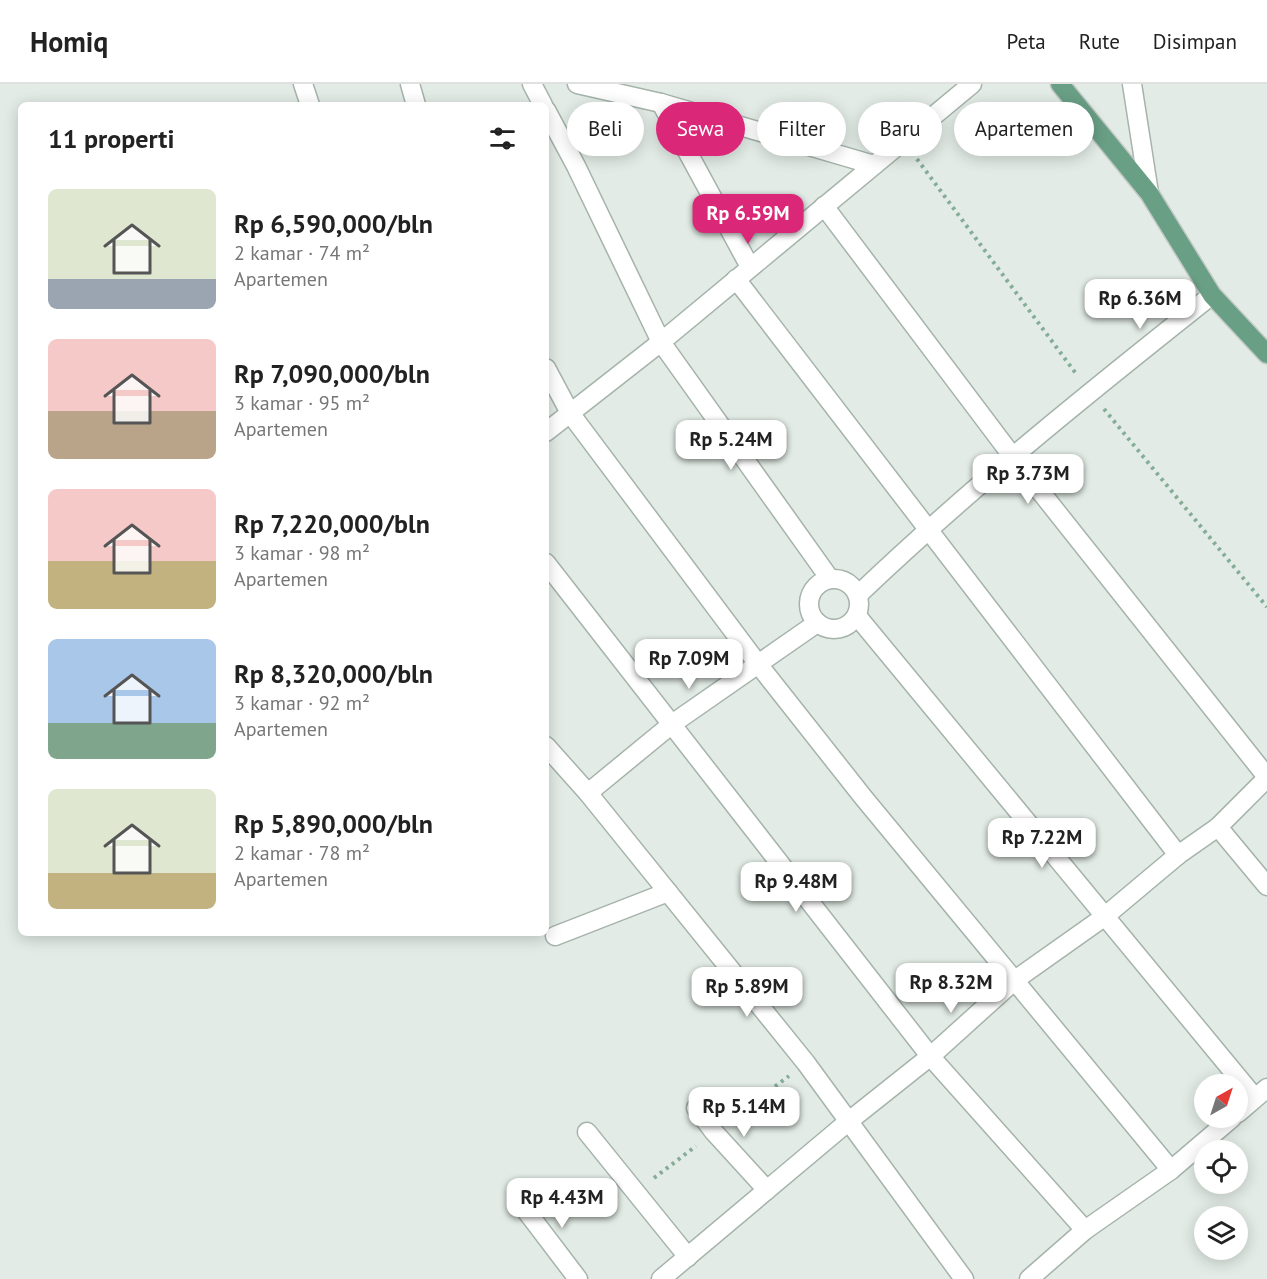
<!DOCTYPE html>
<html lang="id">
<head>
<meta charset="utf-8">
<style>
  :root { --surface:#fff; --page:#f2f2f2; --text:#222; --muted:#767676; --line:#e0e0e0; --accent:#db2777 }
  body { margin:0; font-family:"PT Sans",sans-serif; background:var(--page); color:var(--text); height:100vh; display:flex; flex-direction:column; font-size:22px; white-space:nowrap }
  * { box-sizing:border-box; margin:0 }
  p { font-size:20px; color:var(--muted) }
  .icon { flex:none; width:33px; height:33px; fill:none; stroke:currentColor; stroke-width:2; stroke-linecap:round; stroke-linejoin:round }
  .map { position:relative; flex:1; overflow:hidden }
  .details { position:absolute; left:18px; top:18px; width:531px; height:834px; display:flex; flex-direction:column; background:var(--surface); border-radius:9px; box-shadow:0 3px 15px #0003 }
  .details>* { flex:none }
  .top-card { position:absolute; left:567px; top:18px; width:570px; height:54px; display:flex; gap:12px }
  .needle { width:39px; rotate:39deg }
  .tools { position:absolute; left:1194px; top:990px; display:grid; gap:12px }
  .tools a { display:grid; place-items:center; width:54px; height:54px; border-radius:50%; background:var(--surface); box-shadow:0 3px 15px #0003; font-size:30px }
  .price { position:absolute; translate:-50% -51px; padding:0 14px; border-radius:12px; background:#fff; color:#222; font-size:20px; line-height:39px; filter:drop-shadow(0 2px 3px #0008) }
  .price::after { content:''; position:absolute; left:50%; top:36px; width:18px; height:14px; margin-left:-9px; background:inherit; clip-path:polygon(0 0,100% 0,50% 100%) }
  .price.on { background:var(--accent); color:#fff }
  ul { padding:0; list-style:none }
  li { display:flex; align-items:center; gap:18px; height:150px; padding:0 30px }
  li span { display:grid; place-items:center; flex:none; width:168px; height:120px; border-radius:9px; color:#555 }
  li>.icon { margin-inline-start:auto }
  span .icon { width:72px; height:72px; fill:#fffc; stroke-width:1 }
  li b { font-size:26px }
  h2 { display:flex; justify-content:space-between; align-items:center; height:72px; padding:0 30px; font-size:26px }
  .chip { padding:0 21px; border-radius:27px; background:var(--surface); box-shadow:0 3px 15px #0003; font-size:21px; line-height:54px }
  .chip.on { background:var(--accent); color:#fff }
  header { display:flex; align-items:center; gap:36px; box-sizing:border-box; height:84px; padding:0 30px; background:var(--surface); border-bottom:2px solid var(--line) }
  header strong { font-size:28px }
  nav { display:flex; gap:33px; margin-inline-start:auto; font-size:21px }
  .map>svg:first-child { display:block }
</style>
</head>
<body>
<header>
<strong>Homiq</strong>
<nav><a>Peta</a><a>Rute</a><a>Disimpan</a></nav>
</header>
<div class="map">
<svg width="1267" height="1195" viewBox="0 0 1267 1195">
  <rect width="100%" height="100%" fill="#e2ebe5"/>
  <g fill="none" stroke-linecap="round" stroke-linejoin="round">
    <g stroke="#a5b3ab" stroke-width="21">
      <g id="minor">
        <path d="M303,0L310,21"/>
        <path d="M410,0L416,21"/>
        <path d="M532,0L543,21"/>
        <path d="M577,0L661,19L874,81"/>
        <path d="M1132,0L1149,109"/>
        <path d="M661,19L750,183"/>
        <path d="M546,26L576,82L661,258L830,495"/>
        <path d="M824,122L1013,373L1267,693"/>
        <path d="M736,195L1178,771"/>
        <path d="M546,284L570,329L758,580L863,713L1171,1086"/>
        <path d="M546,348L661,258L972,0"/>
        <path d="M546,479L930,972L1085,1146"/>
        <circle cx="834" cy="520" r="25"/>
        <path d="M858,511C970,404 1091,307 1212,211"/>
        <path d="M857,532L1255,1014"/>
        <path d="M546,662L588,709L806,979L964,1195"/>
        <path d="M588,709L672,640L817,539"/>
        <path d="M1218,743L1267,802"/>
        <path d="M555,852L668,808"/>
        <path d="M696,1024L714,1048L767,1106"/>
        <path d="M1238,1029L1267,1004"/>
        <path d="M587,1048L688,1173"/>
        <path d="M518,1116L578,1195"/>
        <path d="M661,1195L849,1037L932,971L1015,896L1104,833L1178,771L1218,743L1267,694"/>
        <path d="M1029,1195L1085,1146L1171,1086L1232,1034"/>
      </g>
    </g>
    <g stroke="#c1c8c5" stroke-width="21">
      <path id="major" d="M1060,0L1149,109L1212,211L1267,270"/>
    </g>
    <g stroke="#84ad97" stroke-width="4" stroke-dasharray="3 4.5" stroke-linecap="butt">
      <path d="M917,75L1077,291"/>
      <path d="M1104,325L1267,523"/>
      <path d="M733,1034L789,992"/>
      <path d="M654,1094L696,1062"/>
    </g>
    <use href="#minor" stroke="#fff" stroke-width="18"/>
    <use href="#major" stroke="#699f85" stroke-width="18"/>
  </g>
</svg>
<div class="tools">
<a><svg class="needle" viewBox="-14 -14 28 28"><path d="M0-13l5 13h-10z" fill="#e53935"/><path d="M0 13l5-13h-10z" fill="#767676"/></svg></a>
<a><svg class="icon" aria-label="locate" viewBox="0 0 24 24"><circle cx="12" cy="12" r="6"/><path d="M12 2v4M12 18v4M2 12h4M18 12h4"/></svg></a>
<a><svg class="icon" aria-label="layers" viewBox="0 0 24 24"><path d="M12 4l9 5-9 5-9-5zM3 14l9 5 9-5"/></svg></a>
</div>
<b class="price on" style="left:748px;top:161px">Rp 6.59M</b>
<b class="price" style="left:1140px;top:246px">Rp 6.36M</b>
<b class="price" style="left:731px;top:387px">Rp 5.24M</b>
<b class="price" style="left:1028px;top:421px">Rp 3.73M</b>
<b class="price" style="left:689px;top:606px">Rp 7.09M</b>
<b class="price" style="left:1042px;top:785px">Rp 7.22M</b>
<b class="price" style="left:796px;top:829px">Rp 9.48M</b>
<b class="price" style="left:951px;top:930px">Rp 8.32M</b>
<b class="price" style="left:747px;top:934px">Rp 5.89M</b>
<b class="price" style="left:744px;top:1054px">Rp 5.14M</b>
<b class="price" style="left:562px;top:1145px">Rp 4.43M</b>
<div class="top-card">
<a class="chip">Beli</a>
<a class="chip on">Sewa</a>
<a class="chip">Filter</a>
<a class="chip">Baru</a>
<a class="chip">Apartemen</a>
</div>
<section class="details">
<h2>11 properti<svg class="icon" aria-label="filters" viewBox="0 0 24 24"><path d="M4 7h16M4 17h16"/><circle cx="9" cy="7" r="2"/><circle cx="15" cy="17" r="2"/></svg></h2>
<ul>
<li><span style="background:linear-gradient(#dfe7d0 75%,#9aa5b1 0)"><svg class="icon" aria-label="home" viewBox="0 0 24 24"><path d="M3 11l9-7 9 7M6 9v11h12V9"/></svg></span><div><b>Rp 6,590,000/bln</b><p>2 kamar · 74 m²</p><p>Apartemen</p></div></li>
<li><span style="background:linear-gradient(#f6c9c9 60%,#b9a48a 0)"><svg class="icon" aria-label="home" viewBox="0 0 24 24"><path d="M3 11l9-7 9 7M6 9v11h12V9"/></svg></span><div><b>Rp 7,090,000/bln</b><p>3 kamar · 95 m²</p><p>Apartemen</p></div></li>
<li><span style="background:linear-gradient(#f6c9c9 60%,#c2b280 0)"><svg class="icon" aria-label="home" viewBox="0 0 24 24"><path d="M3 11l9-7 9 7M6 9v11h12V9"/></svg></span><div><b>Rp 7,220,000/bln</b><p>3 kamar · 98 m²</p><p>Apartemen</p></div></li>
<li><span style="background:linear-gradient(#a9c7e8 70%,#7fa58c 0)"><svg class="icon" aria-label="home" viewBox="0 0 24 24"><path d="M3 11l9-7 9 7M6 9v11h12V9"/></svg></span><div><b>Rp 8,320,000/bln</b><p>3 kamar · 92 m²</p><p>Apartemen</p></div></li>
<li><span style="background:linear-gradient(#dfe7d0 70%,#c2b280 0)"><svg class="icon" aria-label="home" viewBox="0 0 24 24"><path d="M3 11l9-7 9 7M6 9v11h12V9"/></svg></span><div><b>Rp 5,890,000/bln</b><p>2 kamar · 78 m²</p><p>Apartemen</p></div></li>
</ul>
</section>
</div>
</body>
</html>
